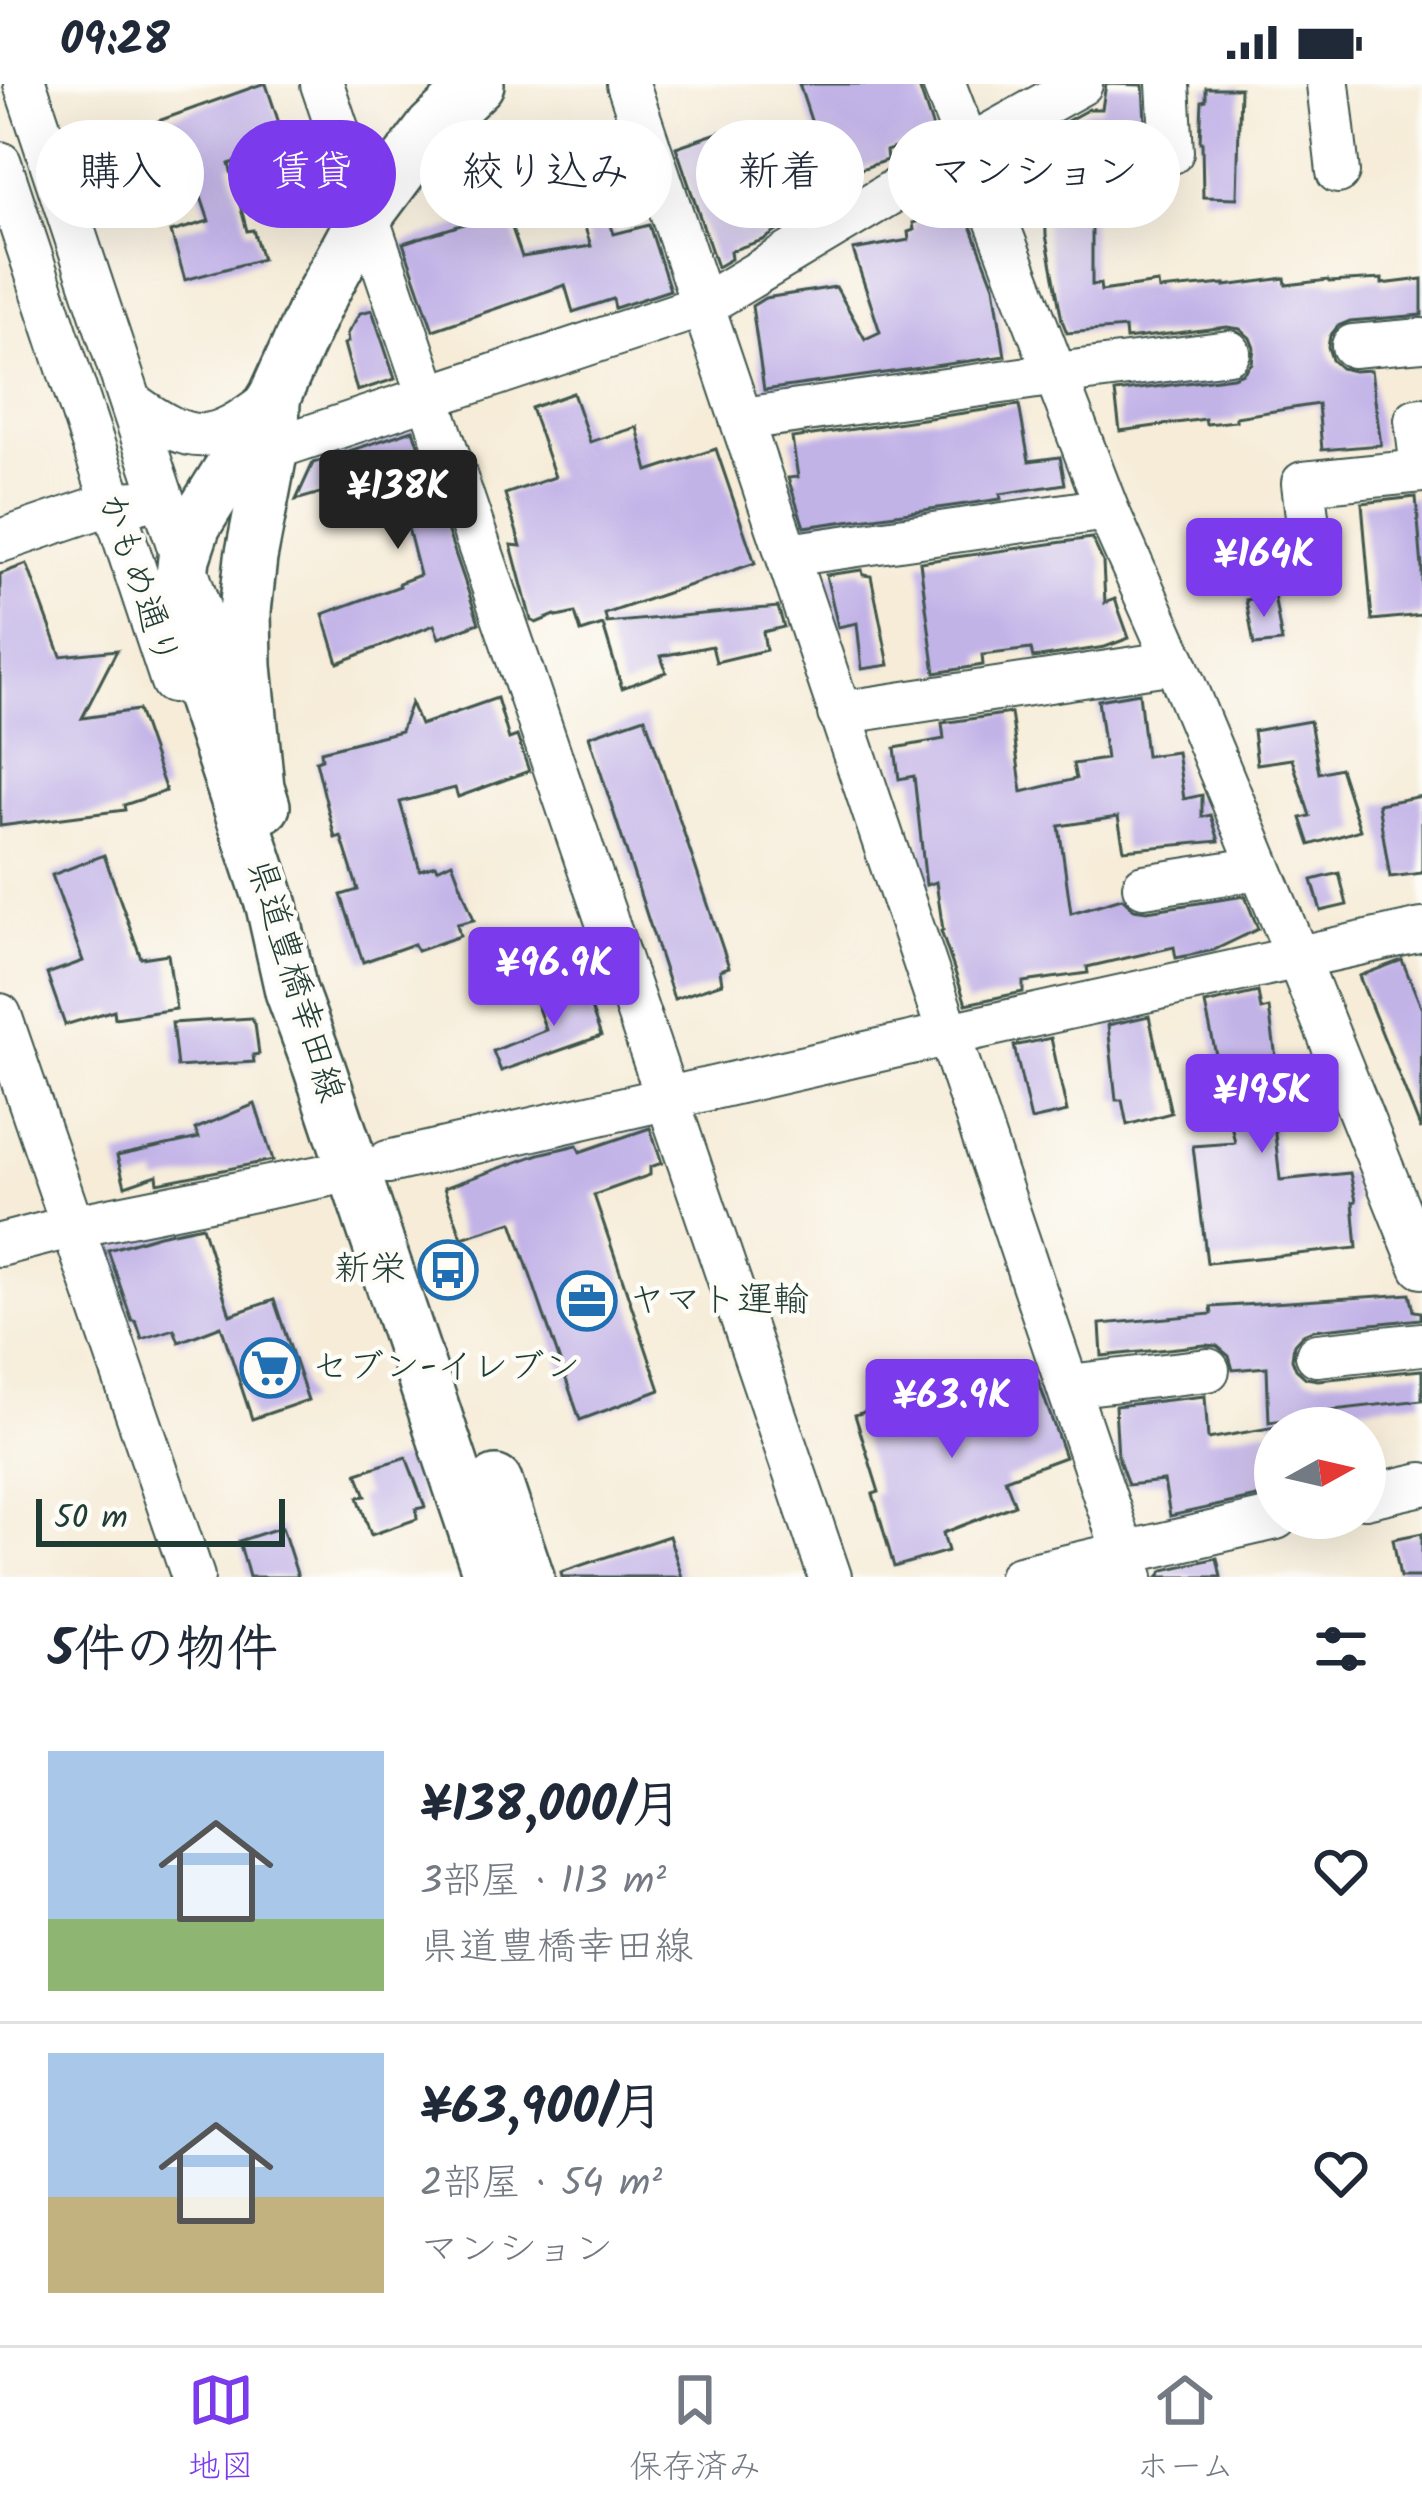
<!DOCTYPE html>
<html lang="ja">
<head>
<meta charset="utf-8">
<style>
  :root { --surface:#fff; --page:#f2f2f3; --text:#1f2937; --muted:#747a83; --line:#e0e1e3; --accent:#7c3aed }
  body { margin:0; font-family:Kalam,"Klee One",sans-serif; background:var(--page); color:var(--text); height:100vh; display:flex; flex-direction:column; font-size:45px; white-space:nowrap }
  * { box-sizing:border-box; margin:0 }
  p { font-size:39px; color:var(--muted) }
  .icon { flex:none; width:66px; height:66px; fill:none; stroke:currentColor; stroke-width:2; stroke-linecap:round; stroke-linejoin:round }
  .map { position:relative; height:1493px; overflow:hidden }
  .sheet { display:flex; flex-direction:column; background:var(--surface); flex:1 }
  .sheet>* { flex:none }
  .hud { position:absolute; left:36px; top:36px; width:1350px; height:108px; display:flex; gap:24px }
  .needle { width:78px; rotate:82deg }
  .controls { position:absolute; left:1254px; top:1323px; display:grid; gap:24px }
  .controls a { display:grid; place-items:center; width:132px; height:132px; border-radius:50%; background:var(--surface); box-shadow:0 12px 48px #0002; font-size:60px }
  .scale { position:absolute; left:36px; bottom:30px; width:249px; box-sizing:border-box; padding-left:12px; border:6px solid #1f3d34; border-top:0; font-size:33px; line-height:42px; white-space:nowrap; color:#1f3d34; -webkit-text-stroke:9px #fdfcf7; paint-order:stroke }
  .price { position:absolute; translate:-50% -102px; padding:0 27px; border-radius:12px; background:var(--accent); color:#fff; font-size:39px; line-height:78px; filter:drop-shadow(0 3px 6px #0008) }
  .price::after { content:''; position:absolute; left:50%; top:72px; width:36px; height:27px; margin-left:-18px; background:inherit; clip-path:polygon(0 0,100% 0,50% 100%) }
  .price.on { background:#222; color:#fff }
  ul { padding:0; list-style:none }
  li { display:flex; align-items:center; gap:36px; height:300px; padding:0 48px }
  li+li { border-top:3px solid var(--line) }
  li span { display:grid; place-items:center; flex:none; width:336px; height:240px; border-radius:0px; color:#555 }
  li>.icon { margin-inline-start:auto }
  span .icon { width:144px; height:144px; fill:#fffc; stroke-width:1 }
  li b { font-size:51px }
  h2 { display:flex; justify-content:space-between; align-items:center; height:144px; padding:0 48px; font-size:51px }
  .chip { padding:0 42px; border-radius:54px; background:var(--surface); box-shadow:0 12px 48px #0002; font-size:42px; line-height:108px }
  .chip.on { background:var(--accent); color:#fff }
  .status { display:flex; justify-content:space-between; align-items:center; height:84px; padding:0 60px; background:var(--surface); direction:ltr }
  .status svg { height:33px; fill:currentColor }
  .dock { display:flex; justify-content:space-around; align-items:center; height:168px; border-top:3px solid var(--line); background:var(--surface); font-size:33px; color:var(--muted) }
  .dock a { display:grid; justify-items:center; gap:6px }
  .dock .on { color:var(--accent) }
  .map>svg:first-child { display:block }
</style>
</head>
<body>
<div class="status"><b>09:28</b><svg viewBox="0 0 49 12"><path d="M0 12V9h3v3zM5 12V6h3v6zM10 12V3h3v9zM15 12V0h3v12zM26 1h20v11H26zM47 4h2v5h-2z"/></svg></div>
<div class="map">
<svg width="1422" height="1493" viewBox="0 0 1422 1493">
  <rect width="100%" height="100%" fill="#fdfcf7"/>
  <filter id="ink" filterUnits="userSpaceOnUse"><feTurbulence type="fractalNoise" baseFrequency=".00833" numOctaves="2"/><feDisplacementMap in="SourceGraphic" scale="24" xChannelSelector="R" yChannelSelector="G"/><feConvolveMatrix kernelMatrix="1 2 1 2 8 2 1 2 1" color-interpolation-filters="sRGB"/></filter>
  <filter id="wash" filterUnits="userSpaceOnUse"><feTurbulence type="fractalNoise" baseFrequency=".004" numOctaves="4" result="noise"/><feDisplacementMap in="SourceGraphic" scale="48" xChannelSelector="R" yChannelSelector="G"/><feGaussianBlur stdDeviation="2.7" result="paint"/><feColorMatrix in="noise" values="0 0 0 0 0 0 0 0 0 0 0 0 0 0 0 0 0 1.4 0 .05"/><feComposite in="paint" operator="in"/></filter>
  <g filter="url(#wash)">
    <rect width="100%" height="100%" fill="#f6ecd8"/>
    <g id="blocks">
      <g fill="#c2b3e7">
        <path d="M262,0H266L286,60L229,80L247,147L253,146L262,175L185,196L171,148L209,137L192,86L133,109L128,95L101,104L88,62Z"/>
        <path d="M799,0H918L935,50L886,67L887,76L841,92L838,85H827Z"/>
        <path d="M1106,0L1143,1L1145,38L1037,76L1036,54L1089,25H1102Z"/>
        <path d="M1206,4H1240L1237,114L1203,113L1202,58H1200L1202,17L1206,16Z"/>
        <path d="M738,42L777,147L763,156L730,167L731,175L717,183L676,63Z"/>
        <path d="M1037,79L1144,81L1145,119L1092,118V201L1100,200L1101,207L1158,199L1159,206L1225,200V202L1285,194L1286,201L1328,196L1329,198L1382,195V200L1422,195V231L1350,237L1338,242L1330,252L1328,263L1332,276L1341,284L1354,287L1371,286L1381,361L1322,366L1318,320L1236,333V337L1206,340L1205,335L1120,347L1115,308L1233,293L1243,289L1252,279L1254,264L1250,254L1240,245L1227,243L1126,255L1125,244L1067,249L1062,236L1046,151L1045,117H1040L1034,83H1037Z"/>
        <path d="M963,121L994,202L1005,272L764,306L752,222L765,214L836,203L865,255L880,248L853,166L909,156L908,148L914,146L913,139L917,138L918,133Z"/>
        <path d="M605,124L614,150L649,141L670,206L615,224L613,215L573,228L565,201L433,246L403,159L506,127L522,173L591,162L581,131Z"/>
        <path d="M372,226L395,295L357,307L344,260L348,258L347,250L360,229Z"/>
        <path d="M573,309L590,358L637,343L648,387L716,365L755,479L605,530L607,539L778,523L784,543L763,548L766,566L716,578L712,562L661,572L666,588L622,604L603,541L581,548L575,529L558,533L555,531L536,539L531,536L511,461L521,462L505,410L555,393L531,324Z"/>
        <path d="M1019,321L1029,377L1060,373L1065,400L1000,410L1001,415L804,443L788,394L798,393L792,354Z"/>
        <path d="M413,346L479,539L439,554L434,541L338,579L323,530L400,502L399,499L420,491L407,440L400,441L383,391L296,416L313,379Z"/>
        <path d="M1416,413L1422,484V531L1372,536L1362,419Z"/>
        <path d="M1092,454L1103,478L1105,519L1115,515L1129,554L1105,563L1033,574L1031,565L982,571L983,581L935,589L920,478Z"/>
        <path d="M27,480L61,572L117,566L82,634L138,626L166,707L124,721L125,726L0,742V490Z"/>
        <path d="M862,486L863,491L871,492L889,581L862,585L857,539L838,543L826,491Z"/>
        <path d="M1274,511L1282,558L1254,561L1246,516Z"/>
        <path d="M1139,609L1146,672L1177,668L1184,715L1202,711V733L1211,731L1219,757L1124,766L1118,733L1059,742L1071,829L1122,814L1134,825L1147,827L1245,812L1258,845L1214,866L1176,874L1174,863L1087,883L1088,889L1023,898V908L966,920L941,847L943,846L936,798L926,801L914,692L899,695L895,664L944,655L942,639L1011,629L1022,708L1076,695L1073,680L1106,675L1098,616Z"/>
        <path d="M497,614L509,655L517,652L529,687L458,713L455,704L400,718L420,786L435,781L437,785L452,778L474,836L457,840L460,852L417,867L414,860L363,878L341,811L358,806L341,752L335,754L316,677L322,675L321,667L401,647L411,619L420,641Z"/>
        <path d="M645,633L729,883L720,886L722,899L674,915L589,652Z"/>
        <path d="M1310,637L1319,689L1340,684L1360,746L1310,761L1301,734L1310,732L1292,675L1257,680L1253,647Z"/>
        <path d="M1422,712V789L1390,793L1378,720Z"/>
        <path d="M104,771L141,874L168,870L176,925L115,934L114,926L65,941L47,890L83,877L52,791Z"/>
        <path d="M1339,789L1347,821L1321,827L1312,796Z"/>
        <path d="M1402,876L1422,925L1421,1046L1359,892Z"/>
        <path d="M583,901L601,952L501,987L493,967L546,946L535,916L563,905L565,910Z"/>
        <path d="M1258,908L1261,926L1269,924L1277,981L1283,980L1291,1037L1274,1041L1280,1096L1350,1089L1356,1117L1353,1118L1357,1164L1207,1179L1193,1062L1235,1059L1205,920Z"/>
        <path d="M1149,932L1171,1029L1127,1041L1122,1016H1116L1108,941Z"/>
        <path d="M251,934L255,940L259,970L253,971L254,978L177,983L172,939Z"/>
        <path d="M1051,954L1067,1028L1031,1036L1014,962Z"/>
        <path d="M255,1020L273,1076L158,1099L157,1091L125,1102L117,1072L199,1054L195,1045Z"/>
        <path d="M650,1044L662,1079L650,1083V1091L594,1111L660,1306L580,1336L512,1138L462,1154L444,1104L539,1070L577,1061L580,1068Z"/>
        <path d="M202,1142L230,1231L274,1216L308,1316L252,1335L221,1242L179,1258L174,1245L142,1255L136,1237H132L108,1166L159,1151Z"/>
        <path d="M1410,1210L1414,1227L1421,1228V1235L1313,1246L1303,1250L1294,1260L1292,1275L1296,1285L1306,1294L1318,1296L1422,1286V1316L1315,1328V1332L1269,1338L1267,1283L1233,1286L1229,1272L1217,1262L1205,1261L1102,1272L1100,1240L1212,1230L1211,1223Z"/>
        <path d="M1038,1296L1065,1373L1005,1395L1015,1421L943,1449L948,1467L894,1483L873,1410L879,1408L855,1331L902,1316L903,1320L971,1298L976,1314Z"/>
        <path d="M1205,1312L1208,1355L1275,1343V1409L1170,1432L1164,1397L1128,1401L1118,1373L1115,1322Z"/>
        <path d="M406,1373L425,1423L416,1425L417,1435L371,1451L358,1413L366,1412L357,1389Z"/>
        <path d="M282,1443L298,1493H249L239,1457Z"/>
        <path d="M1422,1449V1493H1400L1393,1455Z"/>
        <path d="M669,1452L682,1493H562L561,1488Z"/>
        <path d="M1217,1474L1221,1493H1158L1164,1486Z"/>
      </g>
    </g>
  </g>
  <g filter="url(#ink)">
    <use href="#blocks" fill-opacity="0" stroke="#3f574d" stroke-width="3"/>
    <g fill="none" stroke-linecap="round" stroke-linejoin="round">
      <g stroke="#3f574d" stroke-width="46">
        <g id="minor">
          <path d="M25,0L225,602"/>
          <path d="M322,0L830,1493"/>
          <path d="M628,0L1132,1493"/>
          <path d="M944,0L1107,425L1175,578L1297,872L1422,1183"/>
          <path d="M1168,0L1172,68"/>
          <path d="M1328,0L1338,88"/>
          <path d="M0,79L172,598"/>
          <path d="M1353,262L1422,256"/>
          <path d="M133,320C193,363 212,361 269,317"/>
          <path d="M743,335L1057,290L1229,268"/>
          <path d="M1422,335L1416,336L1422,385"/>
          <path d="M272,365L702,222L969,62L1081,0"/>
          <path d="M0,457L112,419L141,418"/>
          <path d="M788,471L1107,425"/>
          <path d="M1312,473L1303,399L1422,387"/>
          <path d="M839,629L1175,578"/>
          <path d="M1144,802L1260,784"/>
          <path d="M0,931L193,1493"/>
          <path d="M388,1078L950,950L1422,846"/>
          <path d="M0,1161L74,1142L354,1086"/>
          <path d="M1317,1271L1422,1260"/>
          <path d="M1068,1302L1208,1286"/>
          <path d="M1365,1413L1422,1400"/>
          <path d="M1020,1493L1276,1434"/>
        </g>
      </g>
      <g stroke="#3f574d" stroke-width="56">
        <g id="major">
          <path d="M478,0L432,44L359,142L316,221L275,312L195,441L184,474L177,536L272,822L291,907L319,983L490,1493"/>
          <path d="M264,722L258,703L246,582L245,527L251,474L272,365L274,319"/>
          <path d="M496,1398L528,1493"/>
        </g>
      </g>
      <use href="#minor" stroke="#fff" stroke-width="42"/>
      <use href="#major" stroke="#fff" stroke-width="51"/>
    </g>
  </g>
  <defs>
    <g id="bus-ring" transform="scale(3)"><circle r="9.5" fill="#fdfcf7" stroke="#1f6fb2" stroke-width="1.5"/><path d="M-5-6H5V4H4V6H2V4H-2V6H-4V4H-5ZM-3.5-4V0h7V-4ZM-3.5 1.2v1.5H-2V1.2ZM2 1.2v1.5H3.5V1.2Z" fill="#1f6fb2"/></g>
    <g id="office-ring" transform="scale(3)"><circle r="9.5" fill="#fdfcf7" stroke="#1f6fb2" stroke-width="1.5"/><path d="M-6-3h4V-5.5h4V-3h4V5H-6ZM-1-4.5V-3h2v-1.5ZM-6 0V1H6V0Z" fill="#1f6fb2"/></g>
    <g id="supermarket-ring" transform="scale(3)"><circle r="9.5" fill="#fdfcf7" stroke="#1f6fb2" stroke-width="1.5"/><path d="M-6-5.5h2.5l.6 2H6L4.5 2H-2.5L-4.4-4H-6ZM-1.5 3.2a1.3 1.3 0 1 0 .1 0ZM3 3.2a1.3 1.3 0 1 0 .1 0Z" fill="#1f6fb2"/></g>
  </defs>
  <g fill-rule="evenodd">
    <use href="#bus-ring" x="448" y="1186"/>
    <use href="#office-ring" x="587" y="1217"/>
    <use href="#supermarket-ring" x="270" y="1284"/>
  </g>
  <g text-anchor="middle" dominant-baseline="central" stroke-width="9" stroke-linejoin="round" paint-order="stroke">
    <g font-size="36" fill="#1f3d34" stroke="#fdfcf7">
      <text transform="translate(137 496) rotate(71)">かもめ通り</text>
      <text transform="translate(294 897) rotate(73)">県道豊橋幸田線</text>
    </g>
    <g font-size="36" fill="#1f3d34" stroke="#fdfcf7" text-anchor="start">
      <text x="406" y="1186" text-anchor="end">新栄</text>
      <text x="629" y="1217">ヤマト運輸</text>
      <text x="312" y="1284">セブン-イレブン</text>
    </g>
  </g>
</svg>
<div class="controls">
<a><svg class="needle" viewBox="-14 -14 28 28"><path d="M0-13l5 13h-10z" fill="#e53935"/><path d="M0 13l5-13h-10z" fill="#747a83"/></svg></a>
</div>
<div class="scale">50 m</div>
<b class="price on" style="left:398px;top:468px">¥138K</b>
<b class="price" style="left:1264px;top:536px">¥164K</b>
<b class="price" style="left:554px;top:945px">¥96.9K</b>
<b class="price" style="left:1262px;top:1072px">¥195K</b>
<b class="price" style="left:952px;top:1377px">¥63.9K</b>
<div class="hud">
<a class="chip">購入</a>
<a class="chip on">賃貸</a>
<a class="chip">絞り込み</a>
<a class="chip">新着</a>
<a class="chip">マンション</a>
</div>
</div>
<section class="sheet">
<h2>5件の物件<svg class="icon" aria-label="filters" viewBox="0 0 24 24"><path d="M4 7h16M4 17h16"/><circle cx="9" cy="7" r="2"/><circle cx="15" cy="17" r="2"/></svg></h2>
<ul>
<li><span style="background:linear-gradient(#a9c7e8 70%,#8fb573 0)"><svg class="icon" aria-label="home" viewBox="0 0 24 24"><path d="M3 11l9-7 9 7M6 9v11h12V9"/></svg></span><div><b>¥138,000/月</b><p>3部屋 · 113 m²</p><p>県道豊橋幸田線</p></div><svg class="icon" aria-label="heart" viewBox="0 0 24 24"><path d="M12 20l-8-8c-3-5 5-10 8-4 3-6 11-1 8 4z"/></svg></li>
<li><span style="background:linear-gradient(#a9c7e8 60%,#c2b280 0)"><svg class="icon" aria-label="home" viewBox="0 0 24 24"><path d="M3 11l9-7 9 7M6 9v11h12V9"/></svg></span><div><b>¥63,900/月</b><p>2部屋 · 54 m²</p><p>マンション</p></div><svg class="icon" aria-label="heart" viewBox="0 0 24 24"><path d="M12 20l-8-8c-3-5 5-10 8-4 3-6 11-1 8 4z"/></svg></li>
</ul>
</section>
<nav class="dock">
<a class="on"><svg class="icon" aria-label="map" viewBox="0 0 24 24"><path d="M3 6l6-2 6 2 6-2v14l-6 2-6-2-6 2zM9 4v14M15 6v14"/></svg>地図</a>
<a><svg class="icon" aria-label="saved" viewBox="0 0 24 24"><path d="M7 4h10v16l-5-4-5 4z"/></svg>保存済み</a>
<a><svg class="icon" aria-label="home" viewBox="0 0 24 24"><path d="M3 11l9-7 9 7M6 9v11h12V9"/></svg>ホーム</a>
</nav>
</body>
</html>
